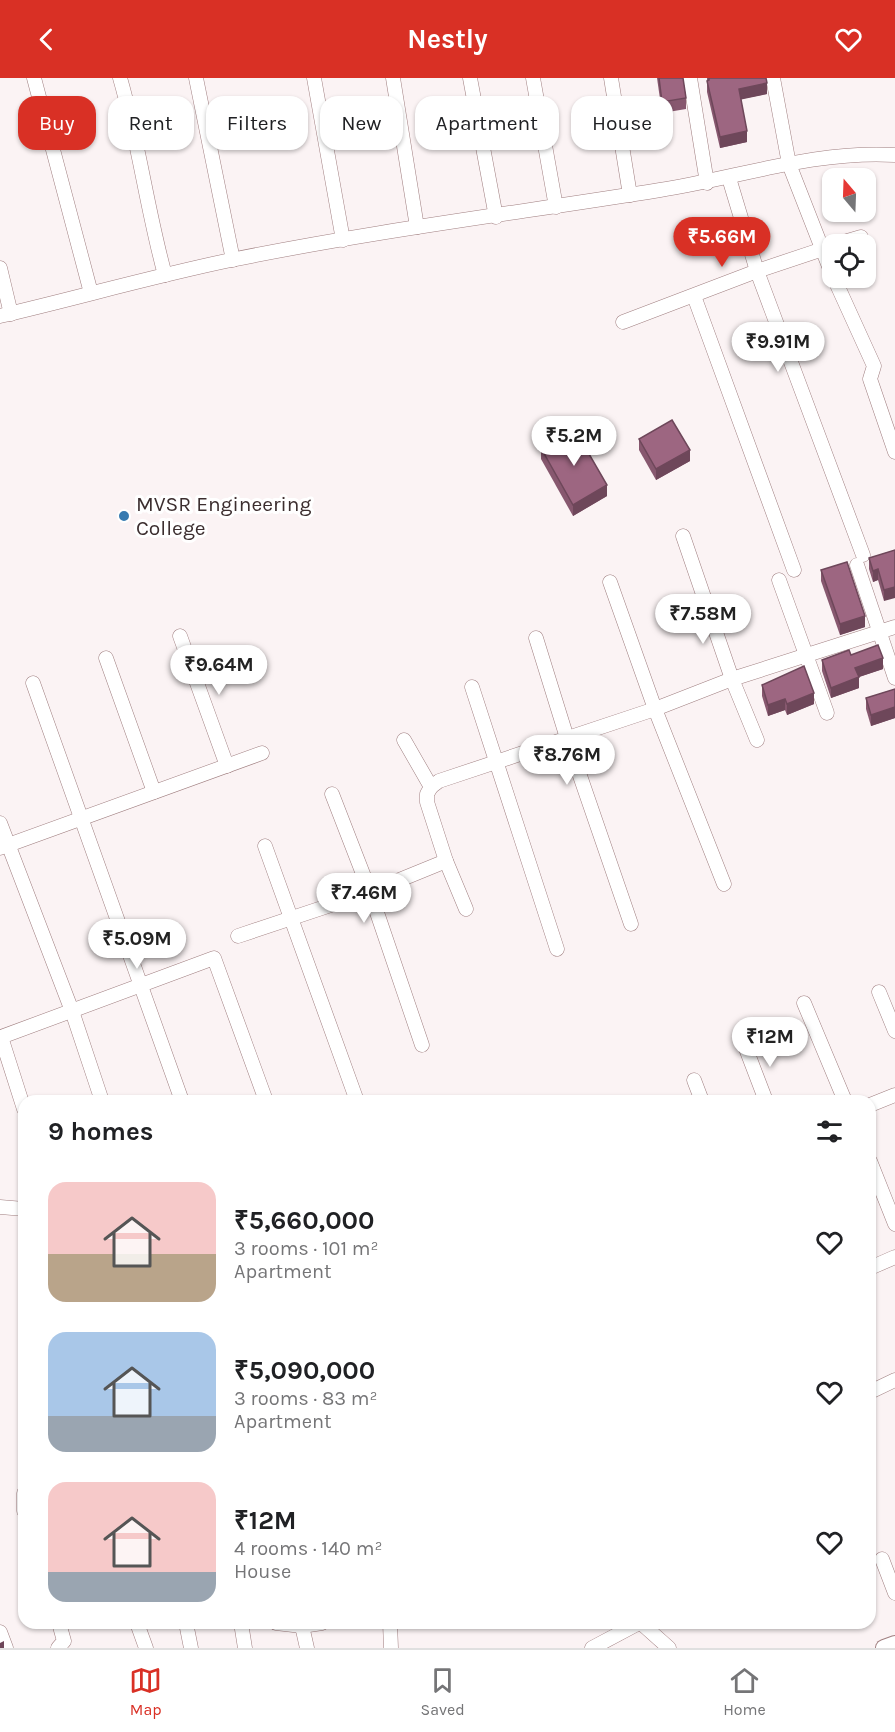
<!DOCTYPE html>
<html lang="en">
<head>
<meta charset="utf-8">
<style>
  :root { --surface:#fff; --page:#f2f2f2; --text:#202124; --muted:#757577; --line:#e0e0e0; --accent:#d93025 }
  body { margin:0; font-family:Karla,sans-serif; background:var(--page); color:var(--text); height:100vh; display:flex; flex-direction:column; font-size:22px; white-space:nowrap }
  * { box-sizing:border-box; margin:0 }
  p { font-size:20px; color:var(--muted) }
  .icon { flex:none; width:33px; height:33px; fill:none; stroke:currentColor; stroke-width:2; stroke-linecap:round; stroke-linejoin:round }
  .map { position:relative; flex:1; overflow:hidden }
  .panel { position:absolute; left:18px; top:1017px; width:858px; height:534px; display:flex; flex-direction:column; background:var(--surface); border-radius:18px; box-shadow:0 2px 4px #0004 }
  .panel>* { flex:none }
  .guide { position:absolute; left:18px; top:18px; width:860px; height:54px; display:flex; gap:12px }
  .needle { width:39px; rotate:341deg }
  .tools { position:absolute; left:822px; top:90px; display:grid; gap:12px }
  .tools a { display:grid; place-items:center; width:54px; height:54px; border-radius:12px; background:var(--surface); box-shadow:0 2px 4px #0004; font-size:30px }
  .price { position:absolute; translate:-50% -51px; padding:0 14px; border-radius:21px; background:#fff; color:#222; font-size:20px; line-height:39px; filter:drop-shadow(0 2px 3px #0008) }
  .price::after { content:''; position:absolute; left:50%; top:36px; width:18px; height:14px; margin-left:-9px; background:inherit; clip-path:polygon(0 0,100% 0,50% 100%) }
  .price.active { background:var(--accent); color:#fff }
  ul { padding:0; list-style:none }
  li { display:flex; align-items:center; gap:18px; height:150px; padding:0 30px }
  li span { display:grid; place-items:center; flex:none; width:168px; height:120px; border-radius:18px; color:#555 }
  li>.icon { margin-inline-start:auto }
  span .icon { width:72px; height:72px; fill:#fffc; stroke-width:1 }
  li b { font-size:26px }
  h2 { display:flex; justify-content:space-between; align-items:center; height:72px; padding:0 30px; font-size:26px }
  .pill { padding:0 21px; border-radius:18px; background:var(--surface); box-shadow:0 2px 4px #0004; font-size:21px; line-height:54px }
  .pill.active { background:var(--accent); color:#fff }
  header { display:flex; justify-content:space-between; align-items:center; height:78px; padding:0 30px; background:var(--accent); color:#fff; font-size:27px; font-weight:700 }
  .tabs { display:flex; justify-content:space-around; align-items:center; height:84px; border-top:2px solid var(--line); background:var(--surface); font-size:16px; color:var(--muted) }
  .tabs a { display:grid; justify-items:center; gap:3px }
  .tabs .active { color:var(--accent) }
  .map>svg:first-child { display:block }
</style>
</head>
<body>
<header><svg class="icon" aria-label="back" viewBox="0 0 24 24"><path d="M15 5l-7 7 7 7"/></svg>Nestly<svg class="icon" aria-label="heart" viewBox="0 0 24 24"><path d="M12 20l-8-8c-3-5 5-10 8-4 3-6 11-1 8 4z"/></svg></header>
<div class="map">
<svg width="895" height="1570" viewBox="0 0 895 1570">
  <rect width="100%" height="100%" fill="#fbf3f4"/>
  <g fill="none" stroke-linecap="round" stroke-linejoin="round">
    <g stroke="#a07f80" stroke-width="15">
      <g id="minor">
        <path d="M34,0L91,215"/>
        <path d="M120,0C139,65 147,132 165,197"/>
        <path d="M196,0L233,182"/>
        <path d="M314,0L343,162"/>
        <path d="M393,0L417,149"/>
        <path d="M470,0L496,139"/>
        <path d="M533,0L556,129"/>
        <path d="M611,0L630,117"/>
        <path d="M690,0L707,105"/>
        <path d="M773,0L789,86L832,196"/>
        <path d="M729,100L757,193L863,477"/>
        <path d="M837,166L861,159"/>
        <path d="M0,190L11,236"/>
        <path d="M834,200L874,288L870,301L895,374"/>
        <path d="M694,218L794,492"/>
        <path d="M0,238C77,220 154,198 231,182C373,153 517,135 660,112C737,100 816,72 895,77"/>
        <path d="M623,244L757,193L832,168"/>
        <path d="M683,458L732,601L757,662"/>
        <path d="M857,487L895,600"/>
        <path d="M779,502L827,635"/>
        <path d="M610,504L655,631L724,806"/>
        <path d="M180,558L227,688"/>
        <path d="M536,560L567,660L631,846"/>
        <path d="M106,580L154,714"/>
        <path d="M33,605L182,1023"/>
        <path d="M472,609L557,871"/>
        <path d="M404,662L431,709L427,716V724L446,783L466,831"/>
        <path d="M431,709L439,703L655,631L732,601L895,549"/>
        <path d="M332,716L370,814L422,967"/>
        <path d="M0,745L72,933L102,1023"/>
        <path d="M265,768L357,1023"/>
        <path d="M0,770L262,675"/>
        <path d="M238,858L370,814L446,783"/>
        <path d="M879,914L895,953"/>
        <path d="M804,925L845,1023"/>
        <path d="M745,968L766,1023"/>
        <path d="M694,1002L702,1023"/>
        <path d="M870,1027L895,1017"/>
        <path d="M24,1031L1,959L214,880L265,1020"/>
        <path d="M870,1083L895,1146"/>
        <path d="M0,1129L24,1131"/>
        <path d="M870,1190L895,1179"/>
        <path d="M870,1314L895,1302"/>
        <path d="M24,1415V1433"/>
        <path d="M882,1481L895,1515"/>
        <path d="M137,1545L146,1570"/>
        <path d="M186,1545L191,1570"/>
        <path d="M241,1545L245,1570"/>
        <path d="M276,1545L302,1548L322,1545"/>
        <path d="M390,1545L391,1570"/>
        <path d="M641,1545L669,1570"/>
        <path d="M302,1548L307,1570"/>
        <path d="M0,1554L6,1570"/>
        <path d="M58,1570L64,1563L59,1545"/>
        <path d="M592,1570L639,1545"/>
      </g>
    </g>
    <g stroke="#a07f80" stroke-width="18">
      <path id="major" d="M884,1570L895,1566"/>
    </g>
    <use href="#minor" stroke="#fff" stroke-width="14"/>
    <use href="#major" stroke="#fff" stroke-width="16"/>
  </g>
  <g fill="#87586f">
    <path d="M657,0H683L686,20V31L662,35Z"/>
    <path d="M707,0H766L767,16L741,21L747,64L720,70L707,14Z"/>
    <path d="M639,361L690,383L656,402L639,372Z"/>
    <path d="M541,370L607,418L573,438L541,381Z"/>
    <path d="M895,472L884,523L878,502L873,504L869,491V480Z"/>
    <path d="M821,492L865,549L840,557L821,503Z"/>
    <path d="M851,577L883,591L859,599V610L831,620L822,593V582Z"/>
    <path d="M762,607L814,626L787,637L785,632L768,638L762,618Z"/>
    <path d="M895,611V640L871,648L866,631V620Z"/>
  </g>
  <g fill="#6e475a">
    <path d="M767,5V16L739,22V11Z"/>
    <path d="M747,53V64L720,70V59Z"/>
    <path d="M690,372V383L656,402V391Z"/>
    <path d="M607,407V418L573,438V427Z"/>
    <path d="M878,491V502L873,504V493Z"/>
    <path d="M895,509V520L884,523V512Z"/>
    <path d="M865,538V549L840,557V546Z"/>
    <path d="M883,580V591L859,599V610L831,620V610L855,590Z"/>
    <path d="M814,615V626L787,637V626Z"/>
    <path d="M785,621V632L768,638V627Z"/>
    <path d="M895,629V640L871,648V637Z"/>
    <path d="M4,1563V1570H0V1565Z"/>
  </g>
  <g fill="#9d6681" stroke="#6e475a" stroke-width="1.5">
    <path d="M659,0H683L686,20L662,24Z"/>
    <path d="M709,0H766L767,5L739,11L747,53L720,59L707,3L709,2Z"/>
    <path d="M672,342L690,372L656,391L639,361Z"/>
    <path d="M574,350L607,407L573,427L541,370Z"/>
    <path d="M895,472V509L884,512L878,491L873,493L869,480Z"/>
    <path d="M847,484L865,538L840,546L821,492Z"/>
    <path d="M878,567L883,580L855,590L859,599L831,610L822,582L849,572L851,577Z"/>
    <path d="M804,588L814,615L787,626L785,621L768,627L762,607Z"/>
    <path d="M895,611V629L871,637L866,620Z"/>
  </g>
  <circle fill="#367ab0" stroke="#fff" stroke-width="2" cx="124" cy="438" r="6"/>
  <g text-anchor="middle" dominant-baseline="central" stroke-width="6" stroke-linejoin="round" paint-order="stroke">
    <g font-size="21" fill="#3c2e2f" stroke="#fff" text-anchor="start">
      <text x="136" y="426">MVSR Engineering<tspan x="136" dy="24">College</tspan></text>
    </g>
  </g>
</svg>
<div class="tools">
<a><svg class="needle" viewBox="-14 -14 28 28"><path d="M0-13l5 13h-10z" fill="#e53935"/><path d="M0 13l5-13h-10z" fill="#757577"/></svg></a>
<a><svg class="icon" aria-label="locate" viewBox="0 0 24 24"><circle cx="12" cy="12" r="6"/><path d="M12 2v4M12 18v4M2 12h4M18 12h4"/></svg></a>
</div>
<b class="price active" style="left:722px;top:190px">₹5.66M</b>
<b class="price" style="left:778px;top:295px">₹9.91M</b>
<b class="price" style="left:574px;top:389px">₹5.2M</b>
<b class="price" style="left:703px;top:567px">₹7.58M</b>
<b class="price" style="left:219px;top:618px">₹9.64M</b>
<b class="price" style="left:567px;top:708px">₹8.76M</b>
<b class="price" style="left:364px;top:846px">₹7.46M</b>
<b class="price" style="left:137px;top:892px">₹5.09M</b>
<b class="price" style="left:770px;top:990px">₹12M</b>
<div class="guide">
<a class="pill active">Buy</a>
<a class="pill">Rent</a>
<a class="pill">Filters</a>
<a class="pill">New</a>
<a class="pill">Apartment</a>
<a class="pill">House</a>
</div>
<section class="panel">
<h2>9 homes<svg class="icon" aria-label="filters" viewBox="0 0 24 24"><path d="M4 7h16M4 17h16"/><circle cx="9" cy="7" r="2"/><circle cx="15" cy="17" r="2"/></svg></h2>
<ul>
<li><span style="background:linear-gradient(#f6c9c9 60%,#b9a48a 0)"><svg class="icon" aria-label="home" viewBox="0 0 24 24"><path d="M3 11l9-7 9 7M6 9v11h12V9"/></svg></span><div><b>₹5,660,000</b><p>3 rooms · 101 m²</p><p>Apartment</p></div><svg class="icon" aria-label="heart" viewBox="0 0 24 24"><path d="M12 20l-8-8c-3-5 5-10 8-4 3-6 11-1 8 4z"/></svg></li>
<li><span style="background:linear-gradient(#a9c7e8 70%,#9aa5b1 0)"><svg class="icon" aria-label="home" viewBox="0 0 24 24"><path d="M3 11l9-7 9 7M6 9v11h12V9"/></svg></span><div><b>₹5,090,000</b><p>3 rooms · 83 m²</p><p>Apartment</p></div><svg class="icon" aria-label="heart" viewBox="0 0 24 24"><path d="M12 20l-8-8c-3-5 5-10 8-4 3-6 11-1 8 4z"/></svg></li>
<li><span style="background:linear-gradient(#f6c9c9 75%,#9aa5b1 0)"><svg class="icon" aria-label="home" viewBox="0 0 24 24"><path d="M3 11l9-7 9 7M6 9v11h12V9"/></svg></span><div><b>₹12M</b><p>4 rooms · 140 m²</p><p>House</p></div><svg class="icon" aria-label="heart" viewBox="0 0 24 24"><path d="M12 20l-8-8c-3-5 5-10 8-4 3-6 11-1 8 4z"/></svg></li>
</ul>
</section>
</div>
<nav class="tabs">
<a class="active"><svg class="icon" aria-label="map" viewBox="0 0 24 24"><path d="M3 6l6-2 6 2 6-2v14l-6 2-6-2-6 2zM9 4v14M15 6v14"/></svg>Map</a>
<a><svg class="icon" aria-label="saved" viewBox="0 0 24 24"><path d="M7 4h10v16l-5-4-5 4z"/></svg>Saved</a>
<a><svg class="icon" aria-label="home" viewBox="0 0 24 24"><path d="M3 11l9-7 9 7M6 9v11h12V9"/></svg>Home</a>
</nav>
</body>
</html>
